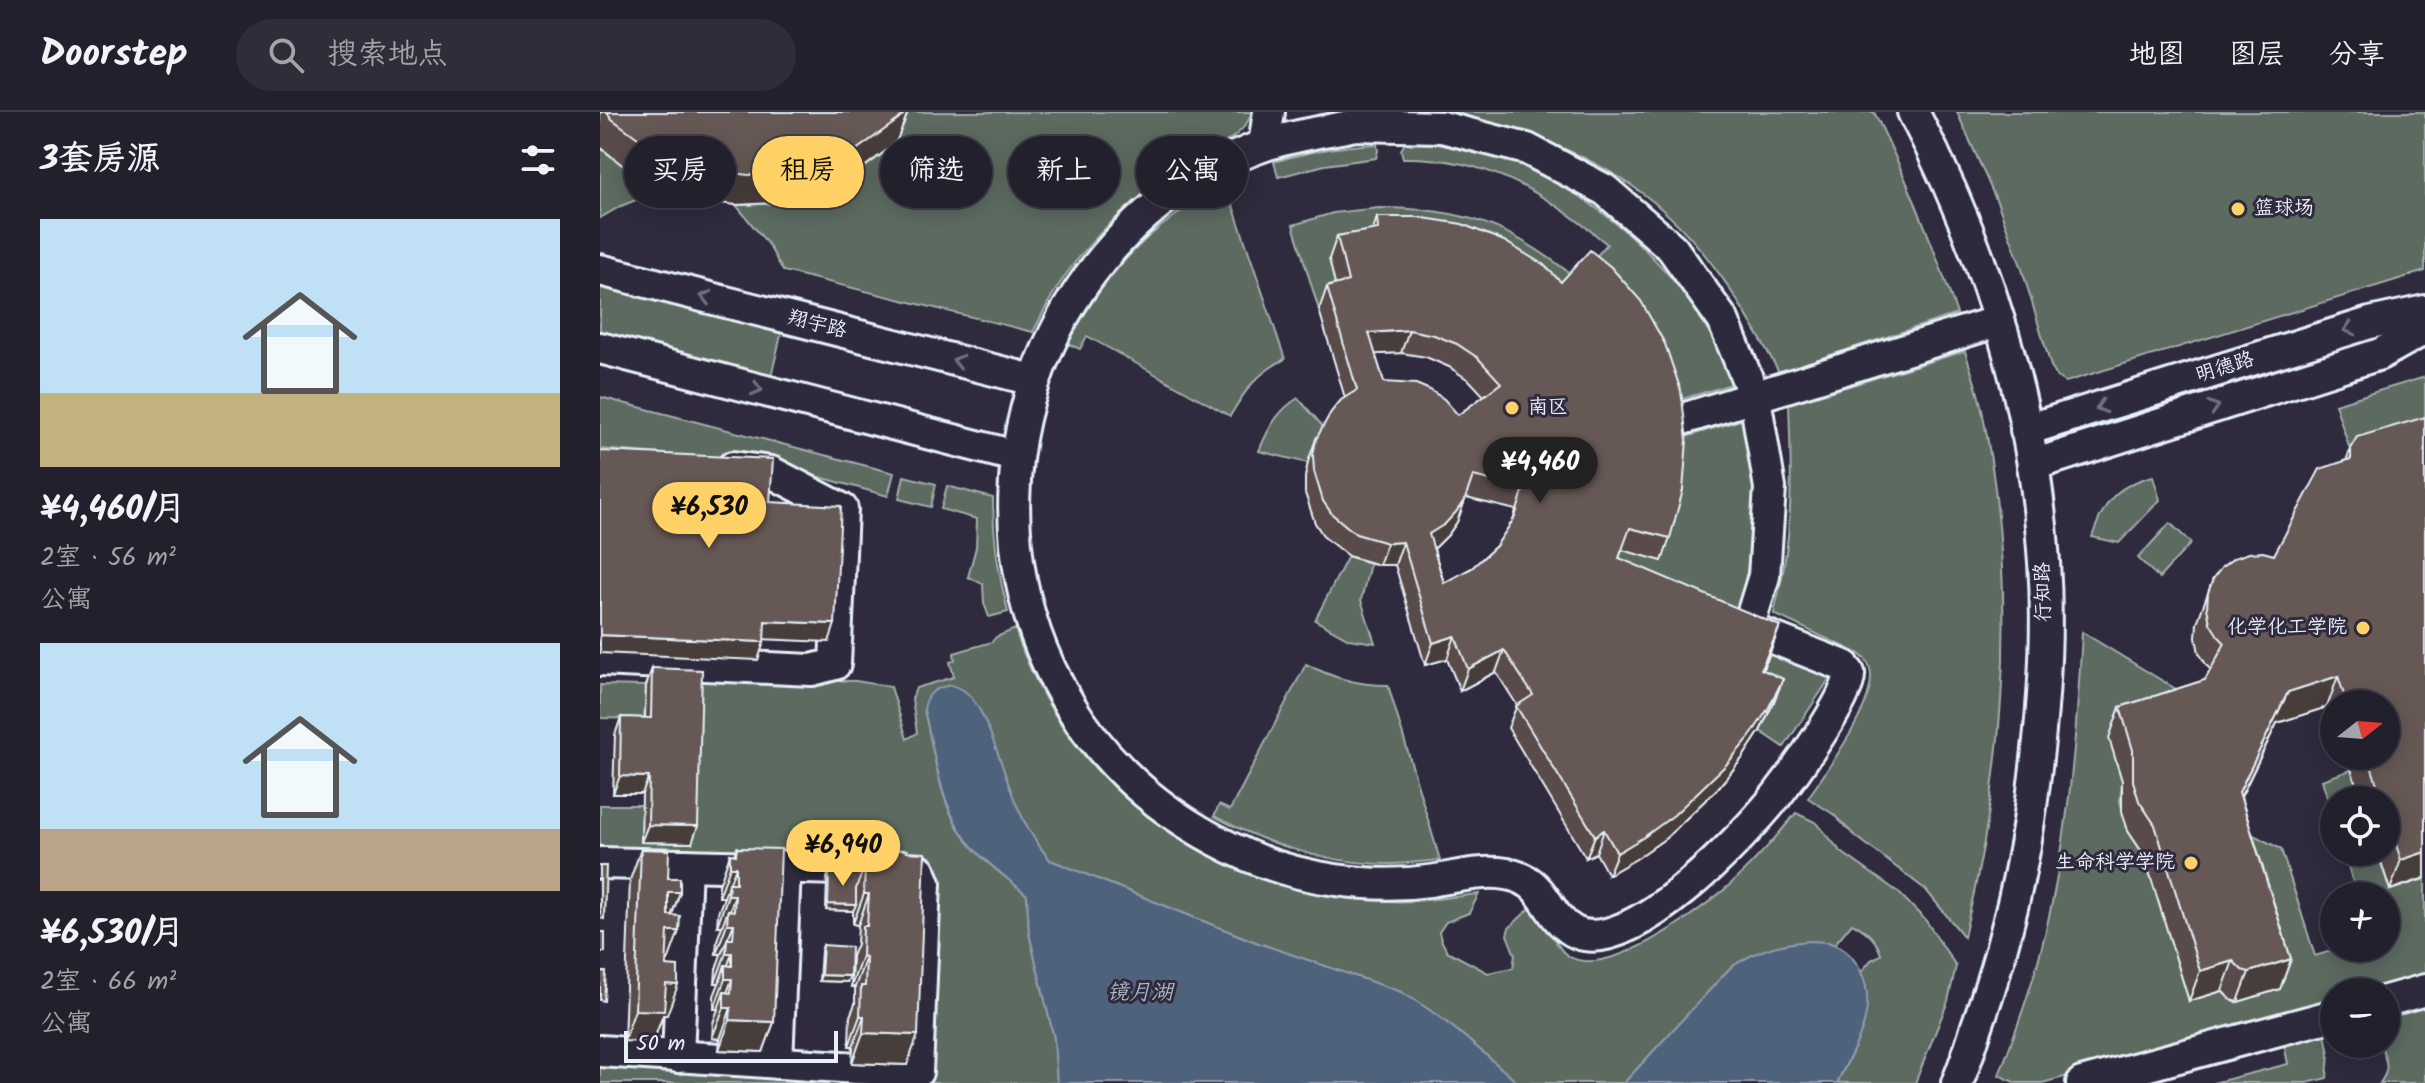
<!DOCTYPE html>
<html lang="zh">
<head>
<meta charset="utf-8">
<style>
  :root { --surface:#23202e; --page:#2f2d3a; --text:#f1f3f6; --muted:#a3a3aa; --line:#403e4a; --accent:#ffd166 }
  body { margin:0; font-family:Kalam,"LXGW WenKai TC",sans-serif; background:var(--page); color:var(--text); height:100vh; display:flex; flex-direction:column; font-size:30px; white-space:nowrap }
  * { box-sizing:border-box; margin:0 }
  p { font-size:26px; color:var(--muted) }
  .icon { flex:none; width:44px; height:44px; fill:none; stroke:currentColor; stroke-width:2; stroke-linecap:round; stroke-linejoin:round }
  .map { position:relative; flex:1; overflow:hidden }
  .panel { display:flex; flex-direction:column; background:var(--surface); width:600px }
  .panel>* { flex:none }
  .guide { position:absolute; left:24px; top:24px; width:760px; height:72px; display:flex; gap:16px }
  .needle { width:52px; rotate:73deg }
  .controls { position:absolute; left:1720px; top:578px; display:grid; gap:16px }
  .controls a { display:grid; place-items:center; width:80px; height:80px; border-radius:50%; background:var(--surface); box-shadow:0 4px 20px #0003,0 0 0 2px var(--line); font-size:40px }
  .scale { position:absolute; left:24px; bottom:20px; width:214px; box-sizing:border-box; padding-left:8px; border:4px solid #e8f1f8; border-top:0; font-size:22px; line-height:28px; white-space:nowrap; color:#e8f1f8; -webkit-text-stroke:6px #2f2a3d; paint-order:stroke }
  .price { position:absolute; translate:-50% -68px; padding:0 18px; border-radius:28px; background:var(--accent); color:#111; font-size:26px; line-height:52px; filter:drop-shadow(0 2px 4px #0008) }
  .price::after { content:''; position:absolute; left:50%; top:48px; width:24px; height:18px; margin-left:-12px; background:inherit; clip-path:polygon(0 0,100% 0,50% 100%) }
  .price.current { background:#222; color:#fff }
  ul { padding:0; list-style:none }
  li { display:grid; align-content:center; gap:16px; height:424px; padding:0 40px }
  li span { display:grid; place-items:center; height:248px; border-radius:0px; color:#555 }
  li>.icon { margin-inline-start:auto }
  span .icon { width:144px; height:144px; fill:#fffc; stroke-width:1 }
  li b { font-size:34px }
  h2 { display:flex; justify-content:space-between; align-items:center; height:96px; padding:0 40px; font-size:34px }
  .tag { padding:0 28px; border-radius:36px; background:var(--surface); box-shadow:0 4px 20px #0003,0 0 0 2px var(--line); font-size:28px; line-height:72px }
  .tag.current { background:var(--accent); color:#111 }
  header { display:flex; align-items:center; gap:48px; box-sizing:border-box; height:112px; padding:0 40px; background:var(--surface); border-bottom:2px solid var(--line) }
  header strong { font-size:38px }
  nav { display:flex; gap:44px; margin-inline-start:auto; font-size:28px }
  .search { width:560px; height:72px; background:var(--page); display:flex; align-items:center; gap:20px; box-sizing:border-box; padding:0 28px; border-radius:44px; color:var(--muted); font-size:30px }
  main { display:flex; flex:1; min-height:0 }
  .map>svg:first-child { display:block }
</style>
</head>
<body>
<header>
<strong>Doorstep</strong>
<div class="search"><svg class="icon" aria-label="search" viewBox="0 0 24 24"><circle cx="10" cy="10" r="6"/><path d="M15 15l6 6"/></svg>搜索地点</div>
<nav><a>地图</a><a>图层</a><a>分享</a></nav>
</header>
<main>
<section class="panel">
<h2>3套房源<svg class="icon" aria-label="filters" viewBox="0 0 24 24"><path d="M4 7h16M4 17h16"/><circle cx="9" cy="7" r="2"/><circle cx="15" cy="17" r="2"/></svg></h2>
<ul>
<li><span style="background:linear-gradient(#bfe0f5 70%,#c2b280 0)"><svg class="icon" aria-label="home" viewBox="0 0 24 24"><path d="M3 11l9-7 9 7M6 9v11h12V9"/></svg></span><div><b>¥4,460/月</b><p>2室 · 56 m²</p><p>公寓</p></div></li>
<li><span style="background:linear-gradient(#bfe0f5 75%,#b9a48a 0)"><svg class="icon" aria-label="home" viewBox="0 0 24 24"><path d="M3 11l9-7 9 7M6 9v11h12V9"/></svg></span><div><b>¥6,530/月</b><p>2室 · 66 m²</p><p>公寓</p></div></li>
</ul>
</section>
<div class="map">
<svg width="1825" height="971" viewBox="0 0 1825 971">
  <rect width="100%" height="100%" fill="#2f2a3d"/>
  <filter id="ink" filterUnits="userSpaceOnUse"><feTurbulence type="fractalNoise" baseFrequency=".0125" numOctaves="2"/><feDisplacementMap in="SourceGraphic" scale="16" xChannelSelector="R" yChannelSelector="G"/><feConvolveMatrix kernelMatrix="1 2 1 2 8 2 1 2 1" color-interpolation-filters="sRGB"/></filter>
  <g filter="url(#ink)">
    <g fill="#5c6a60" stroke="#a2aeac" stroke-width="2">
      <path d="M267,0H651C648,26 597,45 576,59C530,89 486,130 457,176C448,190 441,205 433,220L183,159L168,132L136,93C198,93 254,72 297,28Z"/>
      <path d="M841,0H1274C1307,66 1333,132 1357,202L1179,260C1148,204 1114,144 1066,101C1007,46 919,14 841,0Z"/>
      <path d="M1357,0H1825V159L1466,270L1457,265L1451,254L1421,154L1398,92Z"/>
      <path d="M805,31C828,31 851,32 873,37C968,59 1063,138 1110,222C1120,238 1127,255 1135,271L1069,291L982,161L1007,132C944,80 887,45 803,46L801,38Z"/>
      <path d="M777,32L778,39L776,46L725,53L678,65L674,50C708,39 741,34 777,32Z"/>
      <path d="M0,36L31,60L64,77L21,94L0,106Z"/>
      <path d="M625,70L685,247C656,262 646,277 630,304L487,224L480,237L468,232C487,194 514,157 545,128C569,106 598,88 625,70Z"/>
      <path d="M779,96C865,96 909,113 976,166L952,192L740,191L719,198L693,113L733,101Z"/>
      <path d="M0,167L183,215L169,273L0,229Z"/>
      <path d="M1365,239C1371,259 1378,278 1382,298C1418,473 1406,653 1364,825L1326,778L1253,722L1233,702L1208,686C1225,660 1287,580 1267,550C1265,546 1261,544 1258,541L1174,502C1177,486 1182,470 1184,454C1193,401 1191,346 1189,292Z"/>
      <path d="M1825,265V345L1755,353L1735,292Z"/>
      <path d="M0,285L294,361L288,384L191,357L112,346L0,337Z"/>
      <path d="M698,286L726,318L708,351L659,339C668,317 677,299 698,286Z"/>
      <path d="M1144,307C1150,336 1155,365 1155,395C1155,437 1142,479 1133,519L1011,468L1022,438L1076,328Z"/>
      <path d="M304,364L336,372L331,395L299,387Z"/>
      <path d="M1553,364L1560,388L1519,431L1492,425C1504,390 1515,374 1553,364Z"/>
      <path d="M347,374L393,386C393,424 398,462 408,500L389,505L384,491L383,472L368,465L376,435L377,407L341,397Z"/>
      <path d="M1570,411L1591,431L1559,466L1538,446Z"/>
      <path d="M748,444L770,452L761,488L775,531L749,527L715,508Z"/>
      <path d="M415,517C469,683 618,780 788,789C818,791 849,785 879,782L869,801L846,810L839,820L841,828L847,839L888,861L913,856L915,843L907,823L909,816L929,797C936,802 942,807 947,814C953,823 958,838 968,844C1007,868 1095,802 1125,777C1151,754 1174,728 1196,701L1217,711L1240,739L1298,780L1326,809L1356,854L1348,889L1315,971H1237C1253,938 1278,897 1261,860L1271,848L1281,843C1277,827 1266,818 1252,811L1234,833L1228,830C1191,828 1162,835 1130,856L1024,971H918C880,938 845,905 801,880L658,831L450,748C415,707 400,650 380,599L324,598C334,637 339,691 363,723C379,747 405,764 427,783L429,821L454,926L457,971H325L334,748L0,740V693H42L97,566L256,569L291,575L307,627L317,621L312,587L316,576L354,565L350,550L355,548L354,541L392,530L396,525Z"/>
      <path d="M1482,520L1589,585L1522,669L1520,689L1528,719L1544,743L1589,889L1622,879L1631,888L1638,890L1628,710L1681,737L1715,844L1741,836H1786V784H1757L1744,740H1777L1790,778L1825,767V871L1786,880H1734V894L1442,971H1416L1399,963C1413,927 1426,891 1437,853C1467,745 1476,633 1482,520Z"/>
      <path d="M1172,536L1232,563L1184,635L1160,619L1174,590L1153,579Z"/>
      <path d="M706,552C733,566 757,573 788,573L840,748C824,749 807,752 791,752C728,752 668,733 614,704L619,693L630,698Z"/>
      <path d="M0,573L46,574L44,607L0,606Z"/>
      <path d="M1751,658L1761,688H1734V708L1722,668Z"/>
      <path d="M1825,893V971H1780C1791,956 1786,950 1781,933L1744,934V932H1786V904Z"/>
      <path d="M1725,922L1729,941L1727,966L1707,971H1613L1688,952L1684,932Z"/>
      <path d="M0,948L319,971H0Z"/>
    </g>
    <g fill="#50627b" stroke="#8d9bad" stroke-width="2">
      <path d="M351,573C358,575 363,577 368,582C388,600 405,668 418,696C426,715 437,732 450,748L658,831L801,880C845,905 880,938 918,971H457L454,926L429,821L427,783C410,768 390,754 375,738C340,701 336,645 324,598C326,581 335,576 351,573Z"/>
      <path d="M1211,829C1217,830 1224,829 1230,831C1259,840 1271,874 1266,902C1262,926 1247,949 1237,971H1024L1130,856C1156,838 1180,831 1211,829Z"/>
    </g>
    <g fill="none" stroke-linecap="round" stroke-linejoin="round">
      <g stroke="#e8f1f8" stroke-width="36">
        <g id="minor">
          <path d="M1313,0C1386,139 1434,293 1444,450C1450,536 1441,624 1429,709C1418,781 1401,846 1377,914C1371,933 1365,953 1357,971"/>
          <path d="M755,13L842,15L927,37L1005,78L1072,136L1123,208L1155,286L1170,376L1164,464L1148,516L1244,554C1245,557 1248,558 1249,561C1253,581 1191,665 1177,683C1146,722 1027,850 973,819C941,800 949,765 899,761C875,759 853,766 829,769C771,777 700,767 646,743C606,725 567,701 534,671C368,517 377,252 545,103C578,73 626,46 668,32C695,23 726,19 755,13Z"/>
          <path d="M664,33L669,0"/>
          <path d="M0,158L433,268"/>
          <path d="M0,236L415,344"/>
          <path d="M1073,310L1399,209"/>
          <path d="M1426,318L1770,211L1825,199"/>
          <path d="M1433,353L1780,242L1825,217"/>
          <path d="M0,548L212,558L235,552L242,397L171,360L133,355"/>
          <path d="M0,751L320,759L325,771L317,960L0,939"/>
          <path d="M1786,889L1825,878"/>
          <path d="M78,945L86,753"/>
          <path d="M177,951L185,755"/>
          <path d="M1482,971L1734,903"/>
        </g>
      </g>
      <use href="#minor" stroke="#2f2a3d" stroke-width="30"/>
    </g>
    <g fill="#584c48" stroke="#e8f1f8" stroke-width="2" fill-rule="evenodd">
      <path d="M0,0H308L297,28L287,38L245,69L210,83L174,91L136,93L100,88L64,77L31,60L0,35Z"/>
      <path d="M777,105L1070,426L1062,449L1022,438L1019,446L1172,536L1163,558L1183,567L1174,589L1160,619L1141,648L1118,676L1066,726L1036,747L1008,763L996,741L986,746L908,616L917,593L896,560L860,579L847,547L825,553L795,453H779L748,444L724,425L715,411L705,381V365L708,350L716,327L745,286L719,198L727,175L735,172L729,147L737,124L773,118ZM801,241L826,245L849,255L870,269L884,284L858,303L784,270L775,242ZM866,386L916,398L913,409L896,434L872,456L844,471L834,437L848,423L857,410Z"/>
      <path d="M1751,335L1825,766L1790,778L1778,740H1786V688H1761L1747,644H1786V592H1734V617L1727,595L1677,611L1641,685L1691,847L1680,877L1638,890L1631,888L1622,879L1589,889L1544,743L1528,719L1522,699V669L1509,626L1520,595L1605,568L1611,558L1607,554L1599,541L1596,526L1597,511L1613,467L1674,443L1746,349Z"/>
      <path d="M52,556L92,731L41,730L42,682H13L15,623L21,605L45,606L46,574Z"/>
      <path d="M137,736L174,910L163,940L119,938L120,927L112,926L113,911L118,897H114V884L119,871H115L116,857L121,842H116L117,828L122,814H117L118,801L124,785H119V773L130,742L134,743Z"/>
      <path d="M41,737L80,780L72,803L68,849H66L67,903H63L53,930L24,929L30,768Z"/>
      <path d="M270,737L307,953L252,951L253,934H249L250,904L255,892V875H251L252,844L257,832L258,813L253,812V799L226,798L227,766L229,760L262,761Z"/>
      <path d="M223,833L247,870L219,869L221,839Z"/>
    </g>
    <g fill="#473e3b" stroke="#e8f1f8" stroke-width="2">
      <path d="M308,0L297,28L287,38L245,69L210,83L174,91L136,93L100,88L111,58Z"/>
      <path d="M809,218L801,241L760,243L769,221Z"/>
      <path d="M865,387L857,410L848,423L837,434L821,445L829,422Z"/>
      <path d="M803,430L795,453H779L787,431Z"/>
      <path d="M165,509L235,512L229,530L159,527Z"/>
      <path d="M1180,514L1172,536L1153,579L1161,557Z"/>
      <path d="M0,523L164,530L158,548L0,541Z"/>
      <path d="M855,524L847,547L825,553L833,531Z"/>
      <path d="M904,538L896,560L860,579L868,557Z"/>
      <path d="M1738,564L1727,595L1677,611L1628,710L1639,680L1688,580Z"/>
      <path d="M1183,567L1174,589L1160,619L1141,648L1118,676L1066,726L1036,747L1008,763L1017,741Z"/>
      <path d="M20,664L49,665L42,682H13Z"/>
      <path d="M48,713L98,714L92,731L41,730Z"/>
      <path d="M1004,718L996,741L986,746L995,724Z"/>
      <path d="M1825,740V766L1790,778L1801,748Z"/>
      <path d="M130,755H136L124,785H119Z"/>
      <path d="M68,780H80L69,810H57Z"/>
      <path d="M264,782H269L258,813L253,812Z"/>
      <path d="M128,783H135L128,804V798L122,814H117Z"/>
      <path d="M228,792L256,793L253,799L226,798Z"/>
      <path d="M127,812H134L121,842H116Z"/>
      <path d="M68,819H79L68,849H56Z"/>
      <path d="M126,841H132L125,861V853L119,871H115Z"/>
      <path d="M262,844L266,845L255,875H251Z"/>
      <path d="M1691,847L1680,877L1638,890L1649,860Z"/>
      <path d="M1633,849L1622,879L1589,889L1600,859Z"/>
      <path d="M221,863L250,864L247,870L219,869Z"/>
      <path d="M125,867H132L124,889V880L118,897H114Z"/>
      <path d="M66,872L78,873L67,903H63L53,930L24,929L35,898Z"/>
      <path d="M124,896H131L120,927L112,926Z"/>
      <path d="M260,904H264L253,934H249Z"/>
      <path d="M130,908L174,910L163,940L119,938Z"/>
      <path d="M263,921L318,923L307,953L252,951Z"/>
    </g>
    <g fill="#665854" stroke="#e8f1f8" stroke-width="2" fill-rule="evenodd">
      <path d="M7,0H306L298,8L256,38L221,53L185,61L148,63L111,58L75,47L42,29L12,7Z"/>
      <path d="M777,105H817L862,112L904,129L944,153L961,170L990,138L1011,155L1041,189L1065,232L1081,279L1087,328L1083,378L1070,426L1030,416L1019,446L1180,514L1161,557L1183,567L1168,597L1149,626L1126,653L1074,703L1044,725L1017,741L1004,718L995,724L916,594L933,583L904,538L868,557L855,524L833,531L803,430L787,431L756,422L732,402L723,389L714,359L713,343L716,327L731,300L741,288L757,278L727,175L748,169L737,124L778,117ZM809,218L834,223L857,232L878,246L901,271L858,303L844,287L830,278L816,272L784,270L769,221ZM873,364L924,376L915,405L896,434L872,456L844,471L829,422L845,412L856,400L865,387Z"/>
      <path d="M1825,305V740L1801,748L1786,702V688H1782L1768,644H1786V592H1747L1738,564L1688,580L1639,680L1691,847L1649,860L1642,858L1633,849L1600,859L1555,713L1539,689L1533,669V638L1520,595L1605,568L1625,531L1618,524L1610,511L1607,496L1608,481L1613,467L1622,455L1634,446L1649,441L1663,440L1674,443L1720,357L1751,347V335L1757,325Z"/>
      <path d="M0,339L173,347L170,390L241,394L235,512L165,509L164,530L0,523Z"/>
      <path d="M52,556L102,558L98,714L48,713L49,665L20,664L21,605L51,606Z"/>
      <path d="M137,736L181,737L174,910L130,908L131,896H124V880L131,881L132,867H125V853L132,854V841H126L127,827H133L134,812H127L128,798L134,799L135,783H128L129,771H136V755H130V742L136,743Z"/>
      <path d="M41,737L69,738L68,766H80V780H68V803L80,804L79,819H68L66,854L78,855V873L66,872L64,899L35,898Z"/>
      <path d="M270,737L307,738L306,740L325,741L318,923L263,921L264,904H260L261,874H265L266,845L262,844L263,814H267L269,782H264L265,753H270Z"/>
      <path d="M0,754H6L4,807L0,806Z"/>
      <path d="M229,760L262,761L256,777V793L228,792Z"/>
      <rect x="0" y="820" width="5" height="20"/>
      <path d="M223,833L251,835L250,864L221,863Z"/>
      <path d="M0,860H6L4,889L0,888Z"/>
    </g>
    <defs><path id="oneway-chevron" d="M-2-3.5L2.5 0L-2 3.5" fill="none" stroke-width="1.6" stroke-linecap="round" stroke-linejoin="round" transform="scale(2)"/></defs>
    <g stroke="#70707e">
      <use href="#oneway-chevron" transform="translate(106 185) rotate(-166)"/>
      <use href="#oneway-chevron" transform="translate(1749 217) rotate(163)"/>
      <use href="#oneway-chevron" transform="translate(358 249) rotate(-166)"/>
      <use href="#oneway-chevron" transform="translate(157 277) rotate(15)"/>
      <use href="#oneway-chevron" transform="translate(1501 295) rotate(163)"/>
      <use href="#oneway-chevron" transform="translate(1614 295) rotate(-18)"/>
    </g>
  </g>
  <g fill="#ffd166" stroke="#2f2a3d" stroke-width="3">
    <circle cx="1638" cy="97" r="8"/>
    <circle cx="912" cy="296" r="8"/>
    <circle cx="1763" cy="516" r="8"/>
    <circle cx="1591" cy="751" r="8"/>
  </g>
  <g text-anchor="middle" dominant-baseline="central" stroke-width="6" stroke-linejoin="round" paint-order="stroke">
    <g font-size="20" fill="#e8f1f8" stroke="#2f2a3d" text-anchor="start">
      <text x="1654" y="97">篮球场</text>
      <text x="928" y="296">南区</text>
      <text x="1747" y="516" text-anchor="end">化学化工学院</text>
      <text x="1575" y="751" text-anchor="end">生命科学学院</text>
    </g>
    <g font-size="20" fill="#e8f1f8" stroke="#2f2a3d">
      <text transform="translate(217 213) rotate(14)">翔宇路</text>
      <text transform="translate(1625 256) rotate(-17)">明德路</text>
      <text transform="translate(1444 480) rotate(-91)">行知路</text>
    </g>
    <g font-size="22" font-style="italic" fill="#abb8c6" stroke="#2f2a3d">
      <text x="540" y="881">镜月湖</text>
    </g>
  </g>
</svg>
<div class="controls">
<a><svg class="needle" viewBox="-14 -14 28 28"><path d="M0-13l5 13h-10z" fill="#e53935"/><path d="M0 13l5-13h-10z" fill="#a3a3aa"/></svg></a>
<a><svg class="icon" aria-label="locate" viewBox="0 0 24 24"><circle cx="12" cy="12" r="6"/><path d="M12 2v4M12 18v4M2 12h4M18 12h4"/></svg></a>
<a>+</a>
<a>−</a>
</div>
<div class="scale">50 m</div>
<b class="price current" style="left:940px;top:393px">¥4,460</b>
<b class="price" style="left:109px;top:438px">¥6,530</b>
<b class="price" style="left:243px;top:776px">¥6,940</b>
<div class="guide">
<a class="tag">买房</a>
<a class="tag current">租房</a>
<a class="tag">筛选</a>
<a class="tag">新上</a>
<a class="tag">公寓</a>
</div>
</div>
</main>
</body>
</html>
